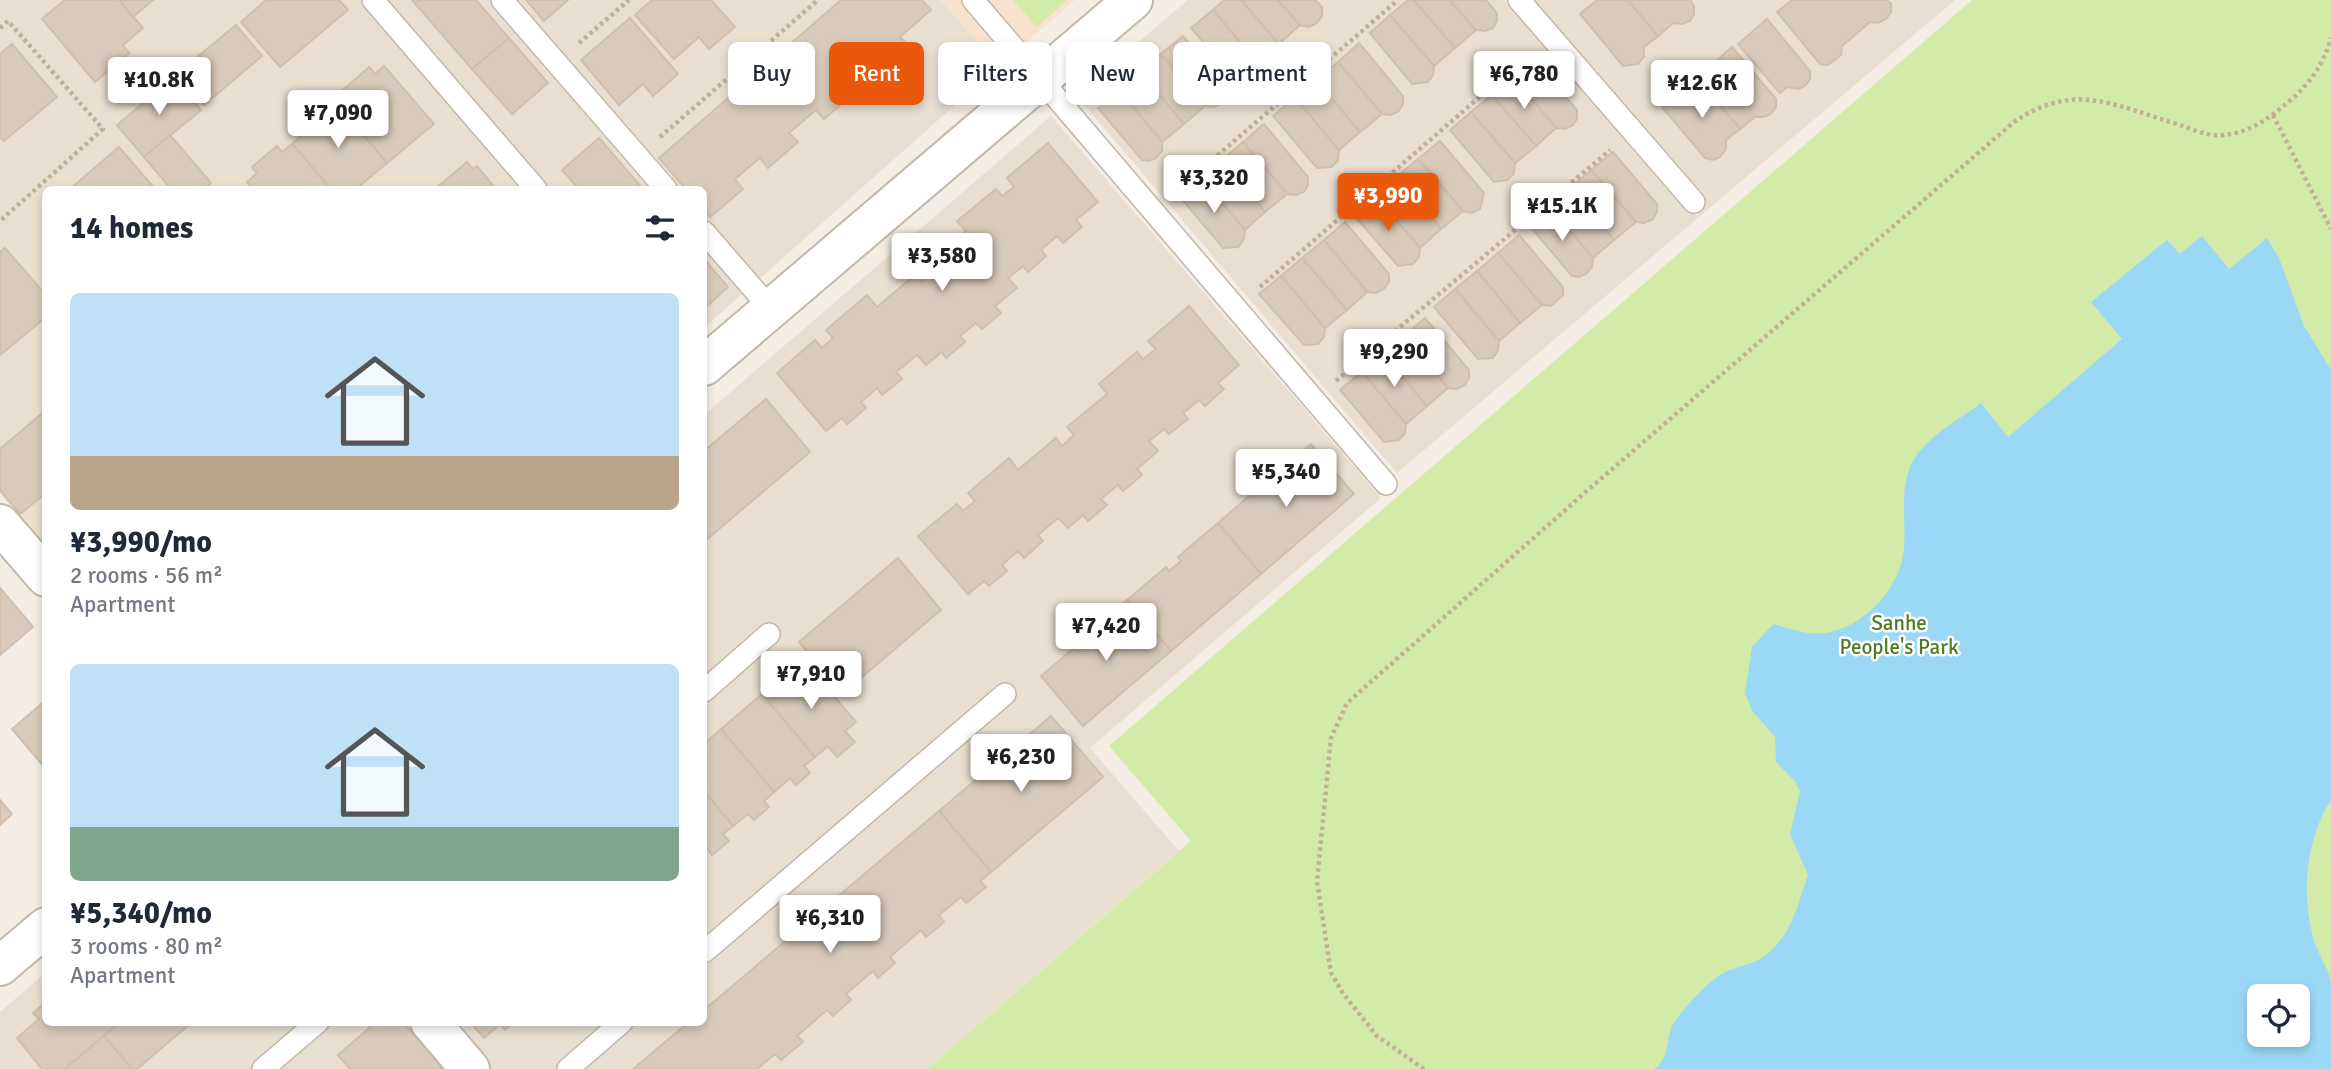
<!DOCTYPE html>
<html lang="en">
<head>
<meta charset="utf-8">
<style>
  :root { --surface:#fff; --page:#f2f2f3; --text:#1f2937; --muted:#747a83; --accent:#ea580c }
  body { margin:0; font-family:Signika,sans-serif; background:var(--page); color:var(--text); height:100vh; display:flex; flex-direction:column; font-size:26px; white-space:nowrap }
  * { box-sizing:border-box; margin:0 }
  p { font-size:23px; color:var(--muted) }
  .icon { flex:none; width:38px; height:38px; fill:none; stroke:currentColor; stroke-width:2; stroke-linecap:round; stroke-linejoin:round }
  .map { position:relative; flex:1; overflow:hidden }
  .details { position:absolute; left:42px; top:186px; width:665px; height:840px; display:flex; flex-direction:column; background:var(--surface); border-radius:10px; box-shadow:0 4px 10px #0003 }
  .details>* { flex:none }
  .banner { position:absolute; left:728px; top:42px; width:665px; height:63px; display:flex; gap:14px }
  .fabs { position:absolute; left:2247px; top:984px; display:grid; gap:14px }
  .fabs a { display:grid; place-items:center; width:63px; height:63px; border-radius:10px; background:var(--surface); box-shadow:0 4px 10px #0003; font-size:35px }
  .price { position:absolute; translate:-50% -60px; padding:0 16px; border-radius:7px; background:#fff; color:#222; font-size:23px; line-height:46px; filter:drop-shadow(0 2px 4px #0008) }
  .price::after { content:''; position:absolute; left:50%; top:42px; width:21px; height:16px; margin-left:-10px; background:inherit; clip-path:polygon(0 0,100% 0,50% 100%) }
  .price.current { background:var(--accent); color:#fff }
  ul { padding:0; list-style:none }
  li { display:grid; align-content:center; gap:14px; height:371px; padding:0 28px }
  li span { display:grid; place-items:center; height:217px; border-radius:10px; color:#555 }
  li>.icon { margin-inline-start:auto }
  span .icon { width:126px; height:126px; fill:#fffc; stroke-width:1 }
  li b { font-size:30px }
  h2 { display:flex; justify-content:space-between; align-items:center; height:84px; padding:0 28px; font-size:30px }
  .pill { padding:0 24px; border-radius:10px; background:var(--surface); box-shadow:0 4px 10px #0003; font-size:24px; line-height:63px }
  .pill.current { background:var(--accent); color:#fff }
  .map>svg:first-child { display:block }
</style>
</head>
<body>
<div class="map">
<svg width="2331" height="1069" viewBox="0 0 2331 1069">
  <rect width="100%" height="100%" fill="#f3ede4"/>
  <g fill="#e8dfd1">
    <path d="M0,0H941L998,67L704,328V189H46L45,546L0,494Z"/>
    <path d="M1188,0H1955L1397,473L1076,95Z"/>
    <path d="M1051,116L1381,498L1090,748L1179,851L927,1069H0V1012L45,973L46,1022H704V415Z"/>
  </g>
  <path fill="#f7e2cd" d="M941,0H1075L998,67Z"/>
  <g fill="#d3eba9" fill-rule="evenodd">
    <path d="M1013,0H1067L1037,27Z"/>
    <path d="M1972,0H2331V1069H927L1191,841L1109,746ZM2259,996H2298V1034H2259Z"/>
  </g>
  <path fill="#9bd8f5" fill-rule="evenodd" d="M2202,236L2229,269L2267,238L2279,258L2304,326L2331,370V800C2306,839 2301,892 2313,937C2316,951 2329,969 2331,982C2331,1005 2331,1044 2331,1069H1655C1673,1055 1663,1035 1677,1018C1685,1007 1711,979 1723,973C1746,963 1758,966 1778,943C1794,926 1800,896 1808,875L1790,834L1800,791L1794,780L1776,762L1775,737L1753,712L1745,694L1752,647L1773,624C1791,629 1812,637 1831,632C1868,623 1901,586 1904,548C1906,521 1900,493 1910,467C1922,439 1957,421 1981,403L2008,437L2122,339L2091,302L2167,240L2180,254ZM2259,996H2298V1034H2259Z"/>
  <g fill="#d9cbbb" stroke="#d1bfab" stroke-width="2">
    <path d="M65,0H119L143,28L123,45L129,53L95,82L42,19Z"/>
    <path d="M119,0H153L133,17Z"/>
    <path d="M266,0H339L348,10L280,67L241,22Z"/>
    <path d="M412,0H476L509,38L472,69Z"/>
    <path d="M526,0H568L544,21Z"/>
    <path d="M652,0H711L735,27L709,49L699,37L674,59L635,15Z"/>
    <path d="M841,0H922L931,10L900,37L909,46L879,72L870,63L844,86L852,95L824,119L816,110L789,133L798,142L768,168L760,158L735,179L743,189L710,217L704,210V189H686L659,158Z"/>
    <path d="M1224,0H1241L1279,44L1257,62L1213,10Z"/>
    <path d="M1241,0H1278L1300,25L1279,44Z"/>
    <path d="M1278,0H1315L1322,7V16L1317,23L1309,27L1300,25Z"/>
    <path d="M1408,0H1414L1455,48L1434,66L1390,15Z"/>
    <path d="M1414,0H1450L1476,30L1455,48Z"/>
    <path d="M1450,0H1486L1497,13V21L1493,28L1485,31L1476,30Z"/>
    <path d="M1597,0H1628L1658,36L1644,47V57L1638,64L1623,66L1580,14Z"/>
    <path d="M1628,0H1690L1694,6V14L1690,21L1682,24L1673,23L1658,36Z"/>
    <path d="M1792,0H1887L1891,4V12L1886,19L1878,23L1870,22L1842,46L1841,55L1828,65L1820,64L1777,12Z"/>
    <path d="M1213,10L1257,62V71L1251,78L1244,81L1236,80L1191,28Z"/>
    <path d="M1390,15L1434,66L1433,75L1428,82L1412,84L1370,33Z"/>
    <path d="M630,18L678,74L653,96L643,84L619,105L581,60Z"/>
    <path d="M1767,19L1810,71V79L1805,86L1798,89L1787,87L1780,93L1738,44Z"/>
    <path d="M236,25L262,56L204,105L178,73Z"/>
    <path d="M1183,36L1227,88V96L1222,103L1214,107L1205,106L1161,54Z"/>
    <path d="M509,38L548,83L512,114L472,69Z"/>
    <path d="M1359,43L1403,96V104L1399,111L1391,115L1382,114L1338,62Z"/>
    <path d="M12,44L57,97L4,141L0,137V54Z"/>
    <path d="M1732,47L1776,99V107L1771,114L1763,117H1755L1740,129L1697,78Z"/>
    <path d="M1161,54L1205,106L1184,124L1140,72Z"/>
    <path d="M1534,59L1577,110V119L1573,125L1565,129L1556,128L1513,77Z"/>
    <path d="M1338,62L1382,114L1360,132L1316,80Z"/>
    <path d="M384,66L434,124L387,163L338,105L348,96L343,90L369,67L375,74Z"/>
    <path d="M1140,72L1184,124L1162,142L1119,90Z"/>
    <path d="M174,77L201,110L144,157L117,125Z"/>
    <path d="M1513,77L1556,128L1536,146L1492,95Z"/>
    <path d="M1697,78L1740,129L1726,140V149L1720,157L1713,160L1705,158L1662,107Z"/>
    <path d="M1316,80L1360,132L1339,150L1295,98Z"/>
    <path d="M1119,90L1162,142V151L1156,158L1149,161L1142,160L1098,108Z"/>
    <path d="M1492,95L1536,146L1515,163L1471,112Z"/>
    <path d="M1295,98L1339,150L1338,160L1332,167L1317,168L1273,116Z"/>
    <path d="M338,105L387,163L356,189H331L292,144L304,133L298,126L321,108L326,115Z"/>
    <path d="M1471,112L1515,163L1514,173L1508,180L1494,182L1450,130Z"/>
    <path d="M1264,124L1308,177V185L1304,192L1296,195L1287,194L1243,142Z"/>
    <path d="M170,135L211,183L204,189H171L144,157Z"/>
    <path d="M599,138L643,189H579L562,170Z"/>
    <path d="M1440,141L1484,193L1480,209L1472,213L1463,211L1418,159Z"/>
    <path d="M1243,142L1287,194L1265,212L1222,160Z"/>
    <path d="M1048,143L1098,202L1076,220L1082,227L1063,243L1057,236L1041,250L1046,256L1028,272L1023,266L1008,278L1017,288L995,306L1001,313L982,329L976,323L960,336L965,342L946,358L942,352L926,365L917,355L896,372L902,379L882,395L877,388L861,402L866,408L847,424L842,418L826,431L777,373L815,340L822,348L833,338L826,330L867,295L877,307L915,275L921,282L932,272L926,264L966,231L957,221L996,189L1002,196L1014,187L1007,178Z"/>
    <path d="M292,144L331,189H253L247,182L257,173L252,167L277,146L282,152Z"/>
    <path d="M119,147L155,189H70Z"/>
    <path d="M1613,152L1657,204V212L1653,219L1644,223L1636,222L1591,170Z"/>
    <path d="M1418,159L1463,211L1441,229L1396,177Z"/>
    <path d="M1222,160L1265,212L1245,230L1201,178Z"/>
    <path d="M467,162L473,169L477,166L496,189H435Z"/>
    <path d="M1591,170L1636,222L1614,240L1571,188Z"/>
    <path d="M1396,177L1441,229L1420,248L1375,196Z"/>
    <path d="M1201,178L1245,230L1244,239L1238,247L1223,248L1179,196Z"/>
    <path d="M1571,188L1614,240L1593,258L1549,206Z"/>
    <path d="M1375,196L1420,248L1419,257L1413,264L1398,266L1353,214Z"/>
    <path d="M1549,206L1593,258L1592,267L1586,274L1579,277L1572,276L1528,224Z"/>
    <path d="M1345,222L1389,274V282L1384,289L1376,293L1367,292L1324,240Z"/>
    <path d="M1519,235L1563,287V295L1551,306L1542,305L1498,253Z"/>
    <path d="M1324,240L1367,292L1347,310L1302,258Z"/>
    <path d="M5,248L46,295V317L0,355V252Z"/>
    <path d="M1498,253L1542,305L1520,323L1477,271Z"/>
    <path d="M1302,258L1347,310L1325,328L1281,276Z"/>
    <path d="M704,259L728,287L704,309Z"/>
    <path d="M1477,271L1520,323L1499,341L1455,289Z"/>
    <path d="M1281,276L1325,328L1324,337L1318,344L1304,345L1259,294Z"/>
    <path d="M1455,289L1499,341L1498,350L1493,358L1478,359L1434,307Z"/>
    <path d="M1189,306L1239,365L1218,383L1224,389L1205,406L1199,400L1183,413L1188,419L1169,434L1164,429L1149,441L1158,451L1137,469L1142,475L1123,491L1118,485L1101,499L1107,505L1088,521L1083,515L1068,528L1058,518L1038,535L1043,541L1024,558L1018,551L1002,565L1007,571L989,586L984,581L968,594L918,536L957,504L963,511L975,501L968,493L1009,458L1018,470L1056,438L1062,446L1074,435L1067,427L1107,394L1099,384L1137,352L1143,359L1156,349L1148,341Z"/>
    <path d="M1425,318L1469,370V378L1465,385L1457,389L1448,388L1404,336Z"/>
    <path d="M1404,336L1448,388L1427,406L1383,354Z"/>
    <path d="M1383,354L1427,406L1406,424L1362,372Z"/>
    <path d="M1362,372L1406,424L1405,433L1399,440L1384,442L1340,390Z"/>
    <path d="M766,399L810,452L706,540L704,536V451Z"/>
    <path d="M46,410V493L20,514L0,490V449Z"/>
    <path d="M1311,444L1354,494L1261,574L1218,523L1257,489L1262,494L1276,483L1272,477Z"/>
    <path d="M1218,523L1261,574L1171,651L1127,600L1166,567L1169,571L1181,561L1178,557Z"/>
    <path d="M898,558L941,610L843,693L799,642Z"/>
    <path d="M0,588L33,627L0,655Z"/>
    <path d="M1127,600L1171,651L1083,726L1041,676L1074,648L1077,652L1093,639L1089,633Z"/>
    <path d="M803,659L856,722L845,731L855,742L837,757L828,746L815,757L762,694Z"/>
    <path d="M762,694L815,757L804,766L810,773L796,785L790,778L774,792L721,729Z"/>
    <path d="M46,700V769L12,729Z"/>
    <path d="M1051,716L1103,777L991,872L939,811Z"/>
    <path d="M721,729L774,792L764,801L769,807L754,820L748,814L733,826L704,791V744Z"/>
    <path d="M704,791L733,826L723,834L729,841L712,855L707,848L704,852Z"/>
    <path d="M0,800L12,814L0,825Z"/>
    <path d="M939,811L991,872L980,881L986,887L966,903L961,897L939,915L944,922L926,937L921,930L890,957L895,963L878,978L873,971L846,994L851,1000L833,1016L827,1010L797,1036L803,1042L781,1060L775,1054L757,1069H633L689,1022H704V1010Z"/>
    <path d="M46,1002V1022H120L65,1069H42L17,1038L39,1019L33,1013Z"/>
    <path d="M120,1022H188L190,1024L137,1069H132L104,1036Z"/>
    <path d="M376,1022H403L443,1069H350L338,1055Z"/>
    <path d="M470,1022H515L505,1030L500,1024L484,1038Z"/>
    <path d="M104,1036L132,1069H65Z"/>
  </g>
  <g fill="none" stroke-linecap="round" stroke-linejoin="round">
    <g stroke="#c2b7a9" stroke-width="24">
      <g id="service">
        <path d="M373,0L536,189"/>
        <path d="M502,0L666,189"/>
        <path d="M973,0L1386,484"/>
        <path d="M1519,0L1694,202"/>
        <path d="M704,232L771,309"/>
        <path d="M704,691L769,634"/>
        <path d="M704,952L1005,694"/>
        <path d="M263,1069L318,1022"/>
        <path d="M568,1069L622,1022"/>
      </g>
    </g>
    <g stroke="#c2b7a9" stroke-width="42">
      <g id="minor">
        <path d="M704,366L1133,0"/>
        <path d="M0,524L46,577"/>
        <path d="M0,966L46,927"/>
        <path d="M430,1022L470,1069"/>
      </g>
    </g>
    <g stroke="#c2af96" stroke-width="4.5" stroke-dasharray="3.5 3.5" stroke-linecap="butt">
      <path d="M0,28L8,21L103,129L0,221"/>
      <path d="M579,43L629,0"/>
      <path d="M2273,115L2331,229"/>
      <path d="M660,137L818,0"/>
      <path d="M1175,192L1398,0"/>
      <path d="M1260,287L1526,57"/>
      <path d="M1336,381L1610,150"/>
      <path d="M1424,1069L1377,1036L1344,995L1331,973L1317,881L1331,738L1347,703L1589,489L2014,122C2075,81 2113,105 2177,124C2189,128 2202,134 2214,135C2242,137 2266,121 2286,104C2308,86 2323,66 2331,38"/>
    </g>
    <use href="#service" stroke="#fff" stroke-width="21"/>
    <use href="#minor" stroke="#fff" stroke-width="38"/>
  </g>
  <g text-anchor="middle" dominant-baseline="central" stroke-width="5" stroke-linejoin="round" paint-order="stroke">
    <g font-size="21" fill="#4c7c22" stroke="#fff">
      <text x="1899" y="623">Sanhe<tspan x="1899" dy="24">People's Park</tspan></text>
    </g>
  </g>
</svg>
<div class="fabs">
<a><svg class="icon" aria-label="locate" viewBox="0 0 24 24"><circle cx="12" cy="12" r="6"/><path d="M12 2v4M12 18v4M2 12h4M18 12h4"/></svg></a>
</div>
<b class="price" style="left:1524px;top:111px">¥6,780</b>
<b class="price" style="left:159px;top:117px">¥10.8K</b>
<b class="price" style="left:1702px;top:120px">¥12.6K</b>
<b class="price" style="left:338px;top:150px">¥7,090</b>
<b class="price" style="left:1214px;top:215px">¥3,320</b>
<b class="price current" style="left:1388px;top:233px">¥3,990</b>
<b class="price" style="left:1562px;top:243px">¥15.1K</b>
<b class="price" style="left:942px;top:293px">¥3,580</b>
<b class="price" style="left:1394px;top:389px">¥9,290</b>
<b class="price" style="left:1286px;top:509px">¥5,340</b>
<b class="price" style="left:1106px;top:663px">¥7,420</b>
<b class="price" style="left:811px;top:711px">¥7,910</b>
<b class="price" style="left:1021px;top:794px">¥6,230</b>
<b class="price" style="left:830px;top:955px">¥6,310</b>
<div class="banner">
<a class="pill">Buy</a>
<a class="pill current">Rent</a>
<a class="pill">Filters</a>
<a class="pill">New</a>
<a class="pill">Apartment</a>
</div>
<section class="details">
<h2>14 homes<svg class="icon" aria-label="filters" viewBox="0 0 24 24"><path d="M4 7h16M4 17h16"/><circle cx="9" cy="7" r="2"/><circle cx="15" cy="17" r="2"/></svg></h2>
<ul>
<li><span style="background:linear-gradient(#bfe0f5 75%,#b9a48a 0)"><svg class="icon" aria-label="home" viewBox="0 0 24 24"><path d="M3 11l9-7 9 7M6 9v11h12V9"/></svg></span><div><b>¥3,990/mo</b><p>2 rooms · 56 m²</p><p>Apartment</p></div></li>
<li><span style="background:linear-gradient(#bfe0f5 75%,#7fa58c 0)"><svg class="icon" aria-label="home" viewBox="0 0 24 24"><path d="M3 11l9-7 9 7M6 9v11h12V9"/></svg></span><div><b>¥5,340/mo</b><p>3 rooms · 80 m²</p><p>Apartment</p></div></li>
</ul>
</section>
</div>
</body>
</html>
